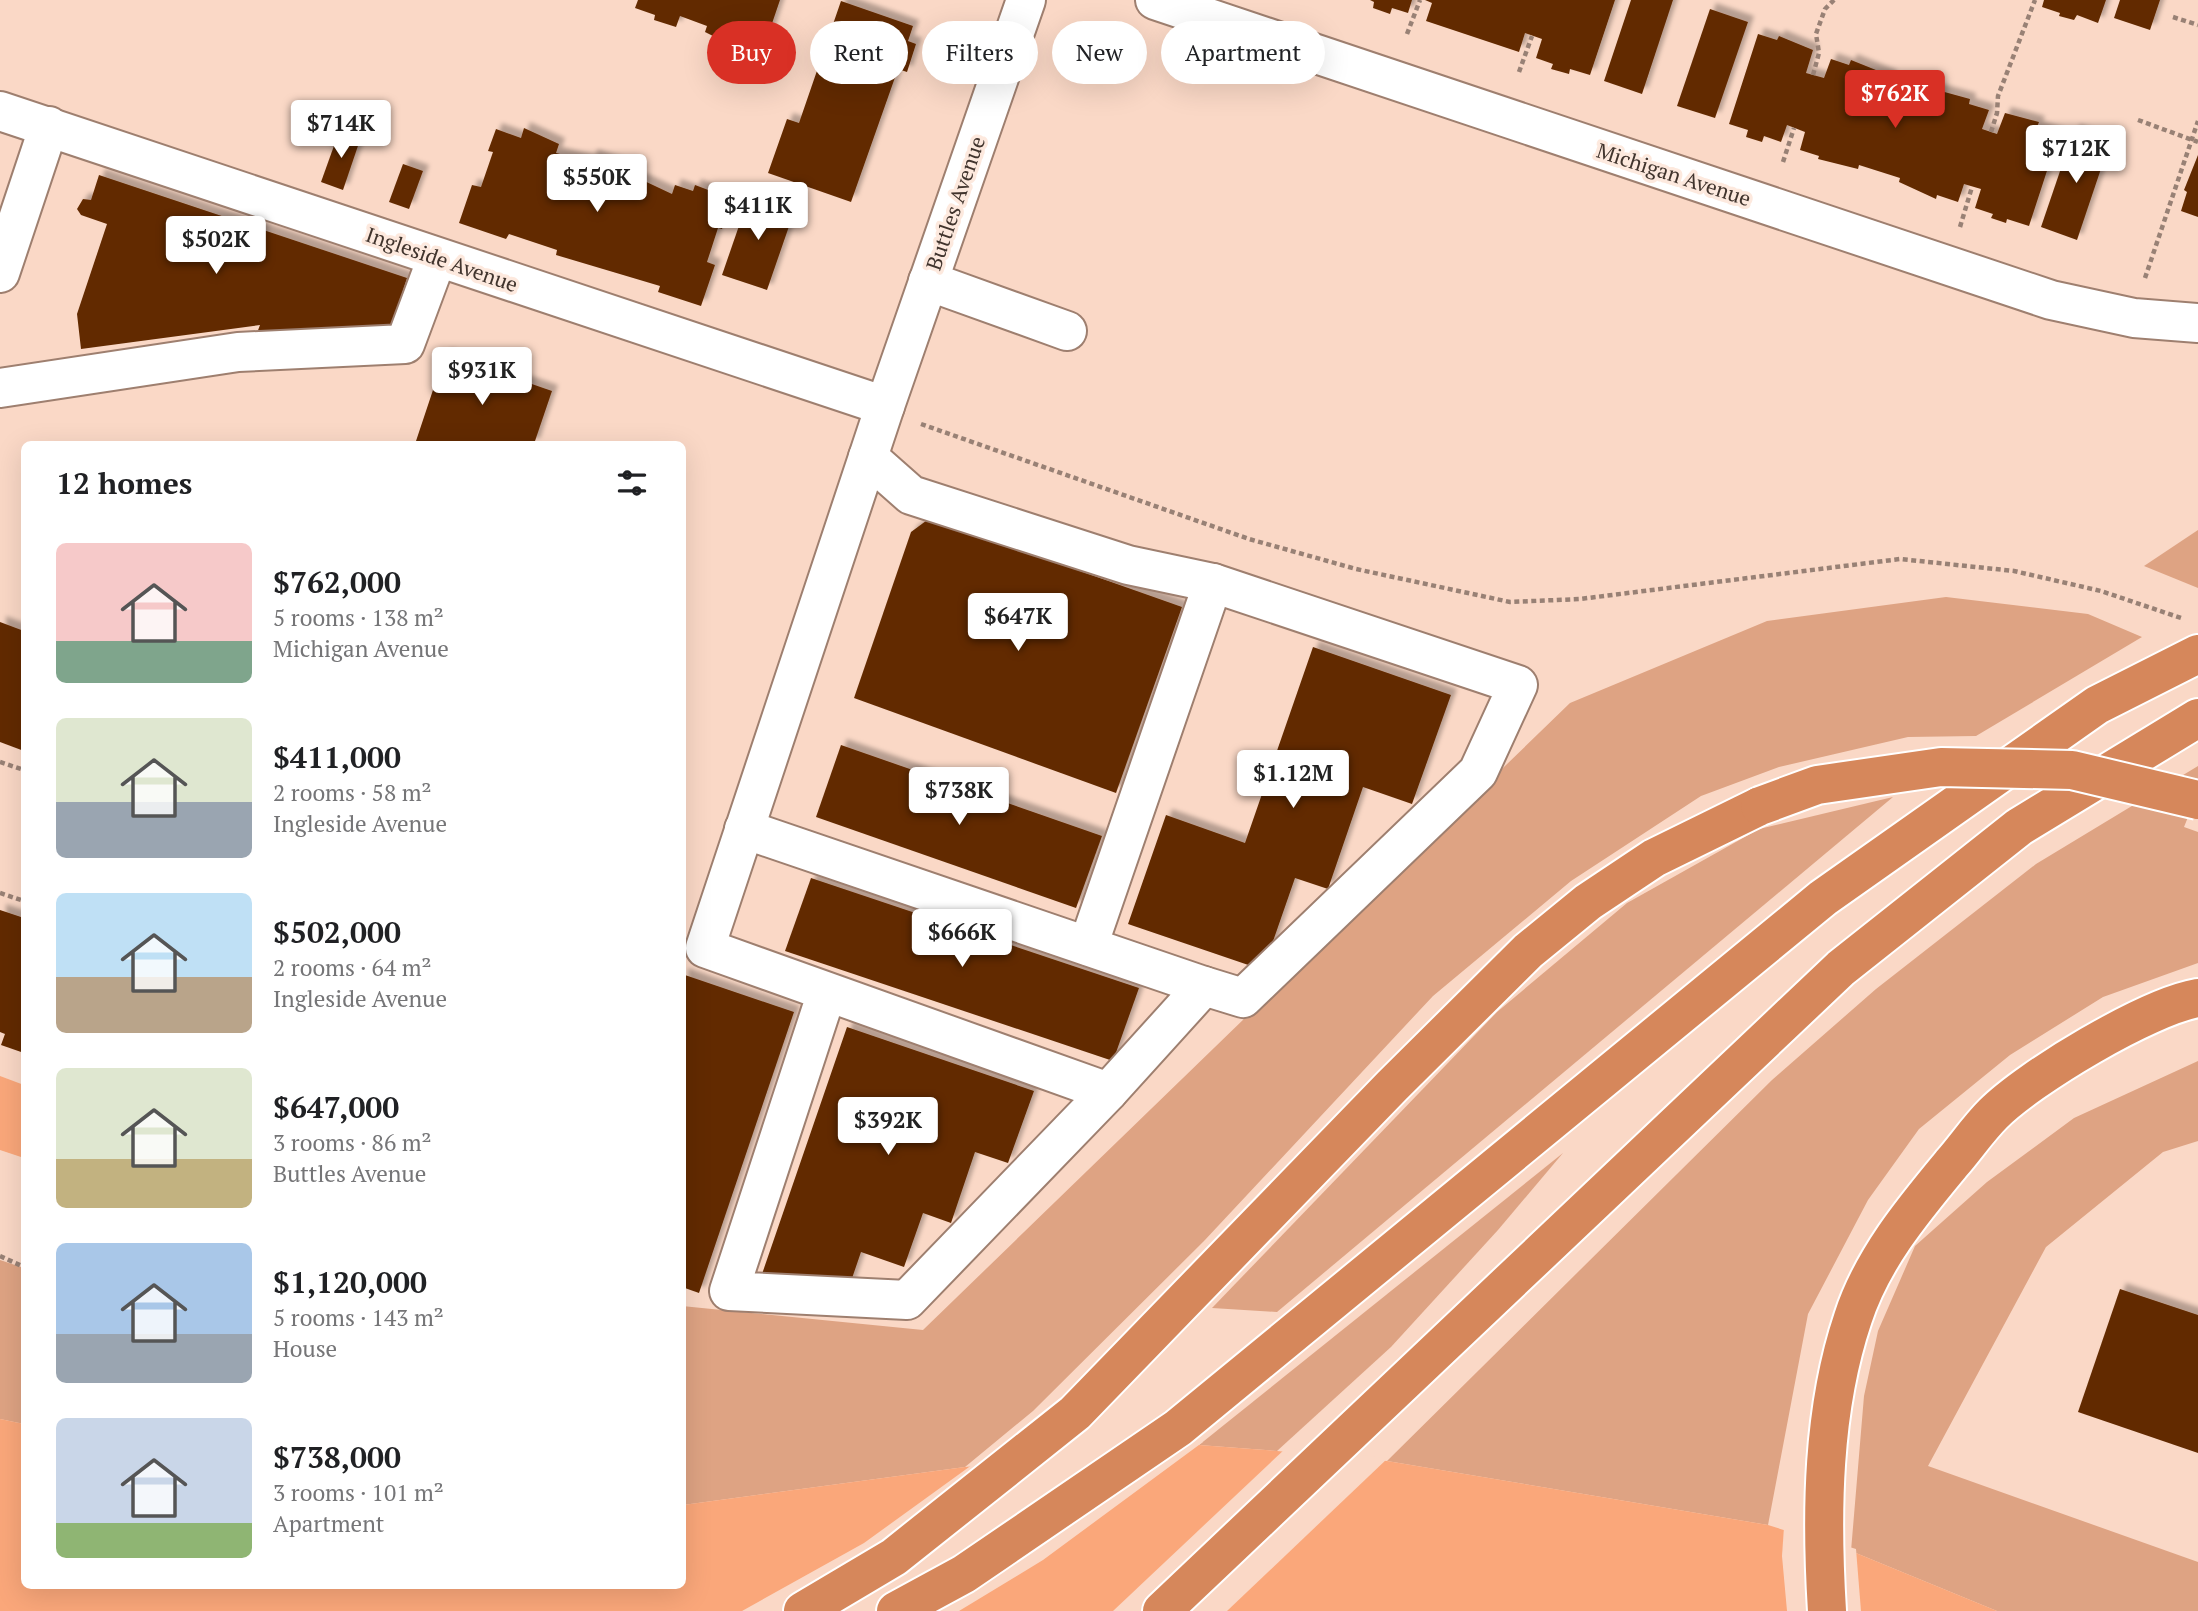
<!DOCTYPE html>
<html lang="en">
<head>
<meta charset="utf-8">
<style>
  :root { --surface:#fff; --page:#f2f2f2; --text:#202124; --muted:#757577; --accent:#d93025 }
  body { margin:0; font-family:"PT Serif",serif; background:var(--page); color:var(--text); height:100vh; display:flex; flex-direction:column; font-size:26px; white-space:nowrap }
  * { box-sizing:border-box; margin:0 }
  p { font-size:23px; color:var(--muted) }
  .icon { flex:none; width:38px; height:38px; fill:none; stroke:currentColor; stroke-width:2; stroke-linecap:round; stroke-linejoin:round }
  .map { position:relative; flex:1; overflow:hidden }
  .sheet { position:absolute; left:21px; top:441px; width:665px; height:1148px; display:flex; flex-direction:column; background:var(--surface); border-radius:10px; box-shadow:0 7px 28px #0002 }
  .sheet>* { flex:none }
  .guide { position:absolute; left:707px; top:21px; width:665px; height:63px; display:flex; gap:14px }
  .price { position:absolute; translate:-50% -60px; padding:0 16px; border-radius:7px; background:#fff; color:#222; font-size:23px; line-height:46px; filter:drop-shadow(0 2px 4px #0008) }
  .price::after { content:''; position:absolute; left:50%; top:42px; width:21px; height:16px; margin-left:-10px; background:inherit; clip-path:polygon(0 0,100% 0,50% 100%) }
  .price.on { background:var(--accent); color:#fff }
  ul { padding:0; list-style:none }
  li { display:flex; align-items:center; gap:21px; height:175px; padding:0 35px }
  li span { display:grid; place-items:center; flex:none; width:196px; height:140px; border-radius:10px; color:#555 }
  li>.icon { margin-inline-start:auto }
  span .icon { width:84px; height:84px; fill:#fffc; stroke-width:1 }
  li b { font-size:30px }
  h2 { display:flex; justify-content:space-between; align-items:center; height:84px; padding:0 35px; font-size:30px }
  .pill { padding:0 24px; border-radius:32px; background:var(--surface); box-shadow:0 7px 28px #0002; font-size:24px; line-height:63px }
  .pill.on { background:var(--accent); color:#fff }
  .map>svg:first-child { display:block }
</style>
</head>
<body>
<div class="map">
<svg width="2198" height="1611" viewBox="0 0 2198 1611">
  <defs>
    <filter id="shadow"><feDropShadow dx="6" dy="-6" stdDeviation="2" flood-color="#0004"/></filter>
  </defs>
  <rect width="100%" height="100%" fill="#fad8c6"/>
  <g fill="#dea383">
    <path d="M2198,530V588L2144,566Z"/>
    <path d="M1946,597L2088,614L2142,637L1976,736L1908,737L1779,767L1701,796L1571,881L1433,996L1204,1241L1033,1411L965,1467L683,1505L682,1306L923,1330L1570,703L1767,621Z"/>
    <path d="M2198,766V792L2184,827L2198,832V963L2103,997L2010,1055L1919,1129L1868,1200L1808,1314L1768,1525L1387,1461L1772,1080L1876,989L2036,864Z"/>
    <path d="M1893,797L1277,1312L1212,1308L1497,1012L1627,903L1759,829Z"/>
    <path d="M2198,1061V1141L2163,1152L2046,1247L1928,1466L2198,1562V1611H1997L1851,1551L1864,1396L1878,1331L1915,1246L1987,1182L2074,1118Z"/>
    <path d="M1563,1153L1498,1230L1391,1347L1277,1451L1199,1445Z"/>
    <path d="M0,1260L24,1268V1424L0,1419Z"/>
  </g>
  <g fill="#faa77a">
    <path d="M0,1076L24,1085V1158L0,1150Z"/>
    <path d="M0,1419L24,1424V1586H682L683,1505L965,1467L1199,1445L1277,1451L1387,1461L1768,1525L1851,1551L1997,1611H0Z"/>
  </g>
  <g fill="#fad8c6">
    <path d="M1203,1442L1043,1560L959,1611H742L864,1543L976,1462Z"/>
    <path d="M1286,1448L1388,1458L1227,1611H1113Z"/>
    <path d="M1784,1527L1856,1549L1861,1611H1787L1782,1556Z"/>
  </g>
  <g fill="#622b04" filter="url(#shadow)">
    <path d="M638,0H780L764,47L744,40L741,50L705,32L707,26L680,16L676,27L654,20L655,15L635,8Z"/>
    <path d="M1370,0H1412L1408,13L1392,8L1390,14L1373,8L1374,2Z"/>
    <path d="M1425,0H1615L1590,75L1570,69L1569,74L1551,69L1553,64L1536,58L1542,39L1525,33L1519,52L1426,21L1432,3Z"/>
    <path d="M1631,0H1673L1642,94L1604,81Z"/>
    <path d="M2044,0H2106L2098,23L2077,15L2074,20L2059,16L2060,13L2042,7Z"/>
    <path d="M2120,0H2160L2150,30L2114,18Z"/>
    <path d="M841,1L913,26L908,41L916,44L907,72L898,69L851,202L768,173L787,119L799,123Z"/>
    <path d="M1710,9L1748,22L1715,118L1677,106Z"/>
    <path d="M1758,34L1777,40L1779,36L1813,50L1806,73L1824,78L1831,59L1849,65L1851,60L1891,76L1890,82L1928,95L1930,88L1970,99L1969,104L1989,110L1982,129L1997,134L2005,113L2039,122L2037,127L2059,134L2029,226L2007,219L2006,223L1991,218L1993,214L1975,208L1981,189L1964,184L1958,202L1937,195L1936,199L1899,182L1900,178L1859,165L1858,169L1818,159L1819,156L1800,150L1805,132L1787,125L1781,142L1764,136L1762,142L1746,137L1748,130L1729,124Z"/>
    <path d="M524,128L559,144L556,153L589,161L592,155L640,171L638,178L672,194L675,185L693,191L695,185L711,191L708,202L729,209L722,229L718,228L707,262L715,265L701,306L658,292L660,286L556,255L557,250L509,234L506,239L459,223L472,185L481,187L493,152L488,151L496,129L521,138Z"/>
    <path d="M340,129L361,137L343,190L321,182Z"/>
    <path d="M2074,130L2110,142L2077,240L2041,227Z"/>
    <path d="M2198,155V217L2181,211L2187,192L2184,190Z"/>
    <path d="M403,164L423,171L409,209L389,202Z"/>
    <path d="M99,175L407,278L390,331L257,333L260,325L81,349L77,314L107,224L81,215L77,209L83,199L91,200Z"/>
    <path d="M750,194L795,209L767,290L722,275Z"/>
    <path d="M445,354L552,391L534,444H415Z"/>
    <path d="M930,518L1182,607L1116,793L854,698L911,532Z"/>
    <path d="M0,622L24,631V751L0,742Z"/>
    <path d="M1313,647L1451,695L1412,804L1363,787L1328,889L1295,878L1263,970L1128,924L1166,815L1245,843Z"/>
    <path d="M841,745L1102,836L1076,908L816,817Z"/>
    <path d="M811,878L1139,988L1113,1061L785,951Z"/>
    <path d="M0,910L24,918V1053L1,1045L5,1034L0,1032Z"/>
    <path d="M682,974L794,1012L699,1293L682,1287Z"/>
    <path d="M847,1027L1034,1091L1008,1163L975,1152L951,1223L923,1213L904,1267L861,1252L847,1293L762,1274Z"/>
    <path d="M2120,1289L2198,1315V1453L2078,1412Z"/>
  </g>
  <g fill="none" stroke-linecap="round" stroke-linejoin="round">
    <g stroke="#9e7f6f" stroke-width="42">
      <g id="minor">
        <path d="M1155,0L2051,300L2134,318L2198,323"/>
        <path d="M0,111L885,406"/>
        <path d="M0,273L49,126"/>
        <path d="M928,281L1067,331"/>
        <path d="M0,388L238,352L405,344L437,258"/>
        <path d="M868,457L911,495L1128,565L1213,583L1518,685L1478,772L1243,998L1204,986"/>
        <path d="M744,829L1204,986L1108,1092"/>
        <path d="M1088,946L1213,583"/>
        <path d="M827,992L729,1291L907,1300L1108,1092L705,948L885,406L1026,0"/>
      </g>
    </g>
    <g stroke="#fff" stroke-width="42">
      <g id="highway">
        <path d="M803,1611L894,1557L1075,1413L1392,1086L1528,951L1588,902L1654,858L1760,806"/>
        <path d="M896,1611L964,1574L1178,1428L1823,898L2097,705L2198,654"/>
        <path d="M1162,1611L1841,968L2019,827L2198,718"/>
        <path d="M1827,1611C1821,1514 1822,1410 1853,1318C1872,1259 1913,1210 1952,1163C1966,1147 1978,1129 1993,1114C2030,1077 2147,1007 2198,998"/>
      </g>
    </g>
    <g stroke="#988175" stroke-width="4.5" stroke-dasharray="5 3.5" stroke-linecap="butt">
      <path d="M2173,17L2198,25"/>
      <path d="M1407,34L1420,0"/>
      <path d="M1519,72L1532,36"/>
      <path d="M1813,75L1819,53L1816,34L1825,9L1834,0"/>
      <path d="M2138,120L2198,142"/>
      <path d="M1991,132L1997,113L1998,96L2035,0"/>
      <path d="M1783,162L1794,128"/>
      <path d="M1960,227L1972,187"/>
      <path d="M2145,278L2198,121"/>
      <path d="M921,424L1249,539L1356,569L1510,602L1580,599L1900,559L2014,571L2101,591L2181,618"/>
      <path d="M0,762L24,770"/>
      <path d="M0,893L24,901"/>
      <path d="M0,1256L24,1267"/>
    </g>
    <use href="#minor" stroke="#fff" stroke-width="38"/>
    <use href="#highway" stroke="#d6875b" stroke-width="38"/>
    <g stroke="#fff" stroke-width="42" stroke-linecap="butt">
      <path id="highway-bridge" d="M1760,806L1817,785L1941,767L2072,770L2198,800"/>
    </g>
    <use href="#highway-bridge" stroke="#d6875b" stroke-width="38"/>
  </g>
  <g text-anchor="middle" dominant-baseline="central" stroke-width="7" stroke-linejoin="round" paint-order="stroke">
    <g font-size="21" fill="#41342d" stroke="#fde9de">
      <text transform="translate(1674 174) rotate(18)">Michigan Avenue</text>
      <text transform="translate(955 203) rotate(-71)">Buttles Avenue</text>
      <text transform="translate(442 259) rotate(19)">Ingleside Avenue</text>
    </g>
  </g>
</svg>
<b class="price on" style="left:1895px;top:130px">$762K</b>
<b class="price" style="left:341px;top:160px">$714K</b>
<b class="price" style="left:2076px;top:185px">$712K</b>
<b class="price" style="left:597px;top:214px">$550K</b>
<b class="price" style="left:758px;top:242px">$411K</b>
<b class="price" style="left:216px;top:276px">$502K</b>
<b class="price" style="left:482px;top:407px">$931K</b>
<b class="price" style="left:1018px;top:653px">$647K</b>
<b class="price" style="left:1293px;top:810px">$1.12M</b>
<b class="price" style="left:959px;top:827px">$738K</b>
<b class="price" style="left:962px;top:969px">$666K</b>
<b class="price" style="left:888px;top:1157px">$392K</b>
<div class="guide">
<a class="pill on">Buy</a>
<a class="pill">Rent</a>
<a class="pill">Filters</a>
<a class="pill">New</a>
<a class="pill">Apartment</a>
</div>
<section class="sheet">
<h2>12 homes<svg class="icon" aria-label="filters" viewBox="0 0 24 24"><path d="M4 7h16M4 17h16"/><circle cx="9" cy="7" r="2"/><circle cx="15" cy="17" r="2"/></svg></h2>
<ul>
<li><span style="background:linear-gradient(#f6c9c9 70%,#7fa58c 0)"><svg class="icon" aria-label="home" viewBox="0 0 24 24"><path d="M3 11l9-7 9 7M6 9v11h12V9"/></svg></span><div><b>$762,000</b><p>5 rooms · 138 m²</p><p>Michigan Avenue</p></div></li>
<li><span style="background:linear-gradient(#dfe7d0 60%,#9aa5b1 0)"><svg class="icon" aria-label="home" viewBox="0 0 24 24"><path d="M3 11l9-7 9 7M6 9v11h12V9"/></svg></span><div><b>$411,000</b><p>2 rooms · 58 m²</p><p>Ingleside Avenue</p></div></li>
<li><span style="background:linear-gradient(#bfe0f5 60%,#b9a48a 0)"><svg class="icon" aria-label="home" viewBox="0 0 24 24"><path d="M3 11l9-7 9 7M6 9v11h12V9"/></svg></span><div><b>$502,000</b><p>2 rooms · 64 m²</p><p>Ingleside Avenue</p></div></li>
<li><span style="background:linear-gradient(#dfe7d0 65%,#c2b280 0)"><svg class="icon" aria-label="home" viewBox="0 0 24 24"><path d="M3 11l9-7 9 7M6 9v11h12V9"/></svg></span><div><b>$647,000</b><p>3 rooms · 86 m²</p><p>Buttles Avenue</p></div></li>
<li><span style="background:linear-gradient(#a9c7e8 65%,#9aa5b1 0)"><svg class="icon" aria-label="home" viewBox="0 0 24 24"><path d="M3 11l9-7 9 7M6 9v11h12V9"/></svg></span><div><b>$1,120,000</b><p>5 rooms · 143 m²</p><p>House</p></div></li>
<li><span style="background:linear-gradient(#c9d6e8 75%,#8fb573 0)"><svg class="icon" aria-label="home" viewBox="0 0 24 24"><path d="M3 11l9-7 9 7M6 9v11h12V9"/></svg></span><div><b>$738,000</b><p>3 rooms · 101 m²</p><p>Apartment</p></div></li>
</ul>
</section>
</div>
</body>
</html>
